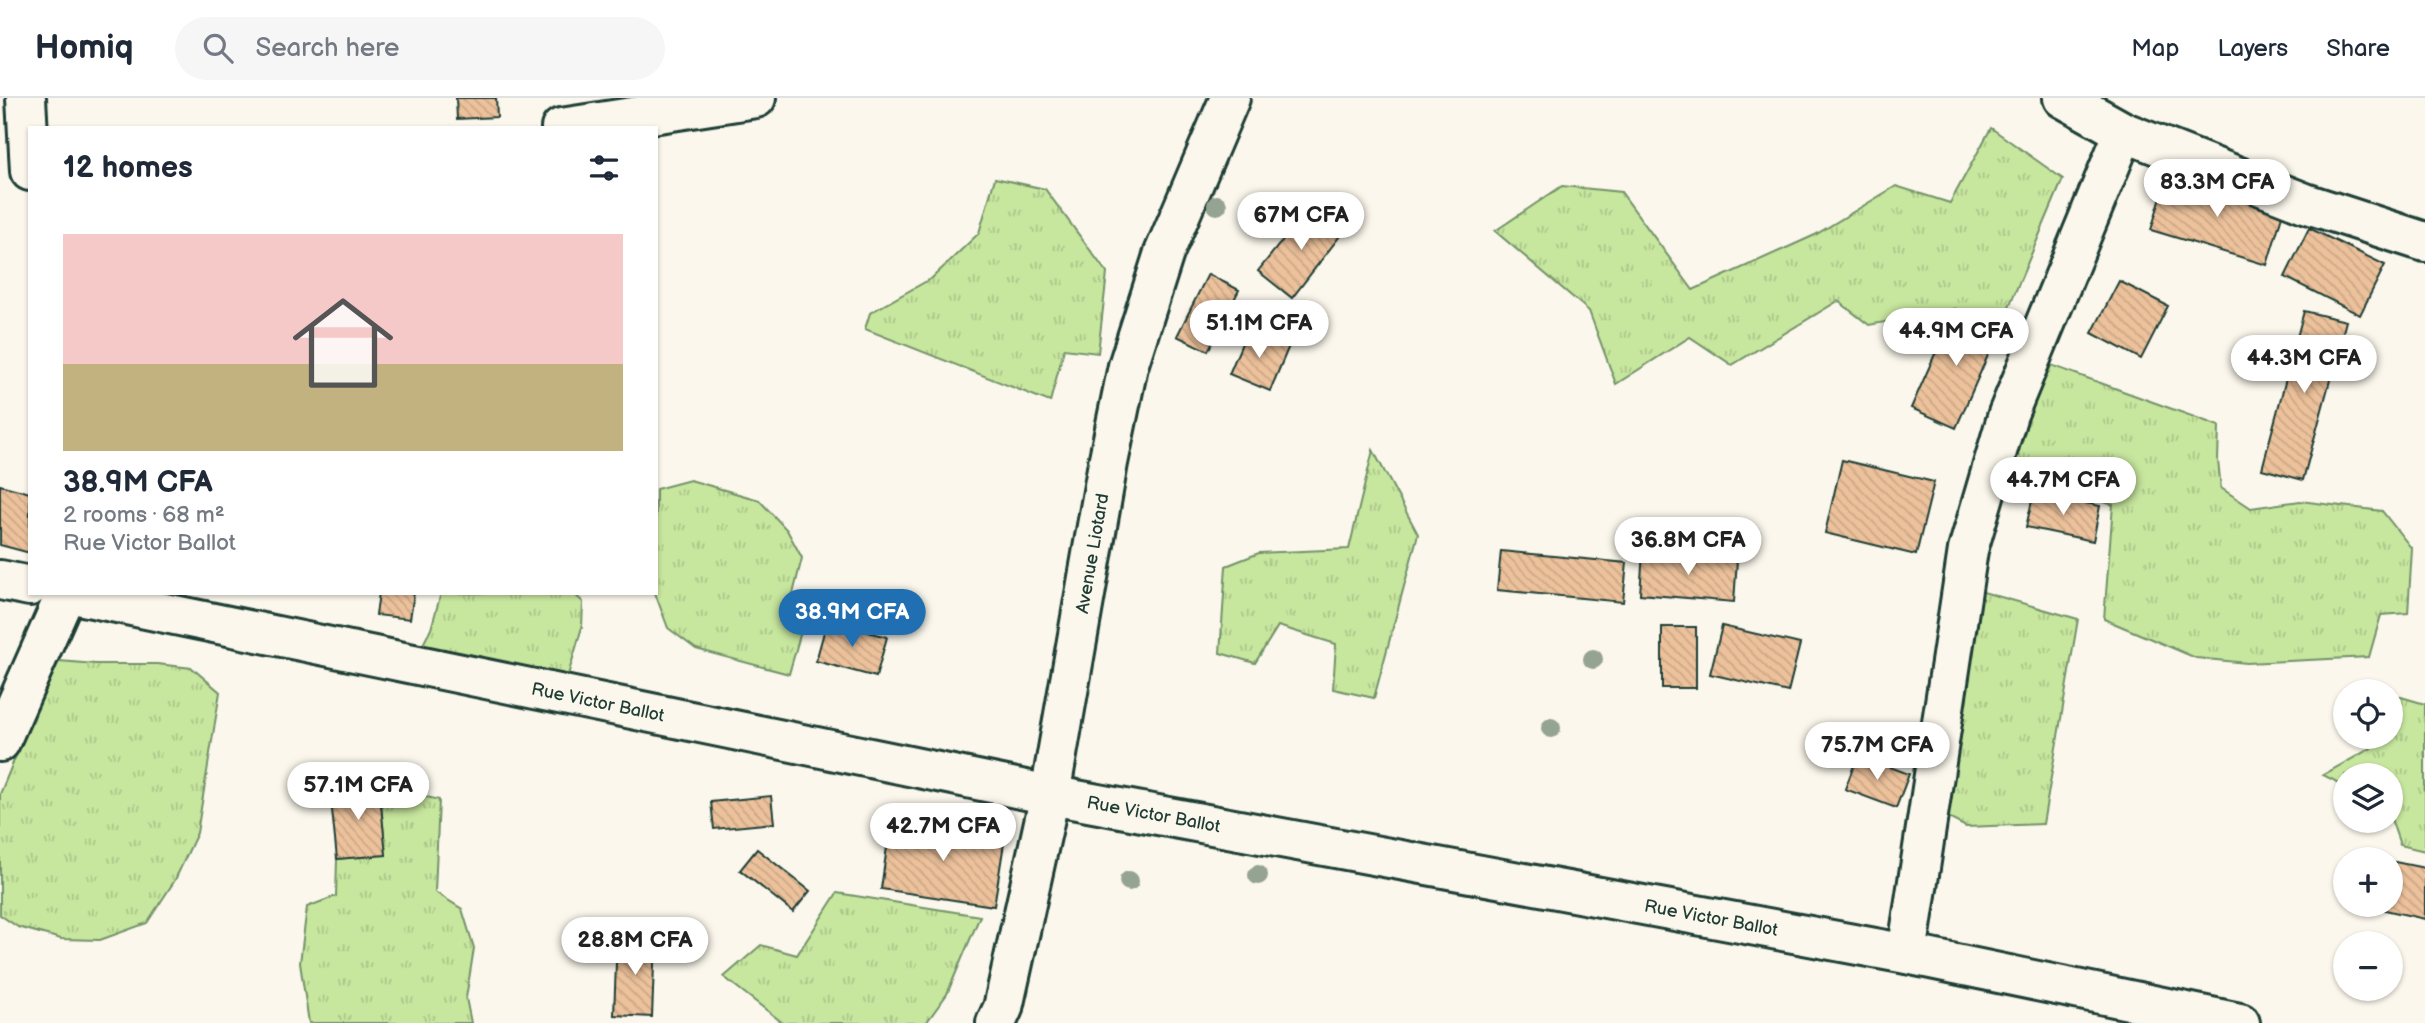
<!DOCTYPE html>
<html lang="en">
<head>
<meta charset="utf-8">
<style>
  :root { --surface:#fff; --page:#f6f6f7; --text:#1f2937; --muted:#747a83; --line:#e0e1e3; --accent:#1f6fb2 }
  body { margin:0; font-family:"Balsamiq Sans",sans-serif; background:var(--page); color:var(--text); height:100vh; display:flex; flex-direction:column; font-size:26px; white-space:nowrap }
  * { box-sizing:border-box; margin:0 }
  p { font-size:23px; color:var(--muted) }
  .icon { flex:none; width:38px; height:38px; fill:none; stroke:currentColor; stroke-width:2; stroke-linecap:round; stroke-linejoin:round }
  .map { position:relative; flex:1; overflow:hidden }
  .drawer { position:absolute; left:28px; top:28px; width:630px; height:469px; display:flex; flex-direction:column; background:var(--surface); border-radius:0px; box-shadow:0 2px 5px #0004 }
  .drawer>* { flex:none }
  .tools { position:absolute; left:2333px; top:581px; display:grid; gap:14px }
  .tools a { display:grid; place-items:center; width:70px; height:70px; border-radius:50%; background:var(--surface); box-shadow:0 2px 5px #0004; font-size:35px }
  .price { position:absolute; translate:-50% -60px; padding:0 16px; border-radius:24px; background:#fff; color:#222; font-size:23px; line-height:46px; filter:drop-shadow(0 2px 4px #0008) }
  .price::after { content:''; position:absolute; left:50%; top:42px; width:21px; height:16px; margin-left:-10px; background:inherit; clip-path:polygon(0 0,100% 0,50% 100%) }
  .price.on { background:var(--accent); color:#fff }
  ul { padding:0; list-style:none }
  li { display:grid; align-content:center; gap:14px; height:371px; padding:0 35px }
  li+li { border-top:2px solid var(--line) }
  li span { display:grid; place-items:center; height:217px; border-radius:0px; color:#555 }
  li>.icon { margin-inline-start:auto }
  span .icon { width:126px; height:126px; fill:#fffc; stroke-width:1 }
  li b { font-size:30px }
  h2 { display:flex; justify-content:space-between; align-items:center; height:84px; padding:0 35px; font-size:30px }
  header { display:flex; align-items:center; gap:42px; box-sizing:border-box; height:98px; padding:0 35px; background:var(--surface); border-bottom:2px solid var(--line) }
  header strong { font-size:33px }
  nav { display:flex; gap:38px; margin-inline-start:auto; font-size:24px }
  .search { width:490px; height:63px; background:var(--page); display:flex; align-items:center; gap:18px; box-sizing:border-box; padding:0 24px; border-radius:38px; color:var(--muted); font-size:26px }
  .map>svg:first-child { display:block }
</style>
</head>
<body>
<header>
<strong>Homiq</strong>
<div class="search"><svg class="icon" aria-label="search" viewBox="0 0 24 24"><circle cx="10" cy="10" r="6"/><path d="M15 15l6 6"/></svg>Search here</div>
<nav><a>Map</a><a>Layers</a><a>Share</a></nav>
</header>
<div class="map">
<svg width="2425" height="925" viewBox="0 0 2425 925">
  <defs>
    <pattern id="grass-tufts" width="24" height="20" patternUnits="userSpaceOnUse" patternTransform="scale(1.75)"><rect width="24" height="20" fill="#c7e69e"/><path d="M3 7l-1-3M5 7V3M7 7l1-3M15 17l-1-3M17 17v-4M19 17l1-3" fill="none" stroke="#aac689"/></pattern>
    <pattern id="building-back-hatch" width="6" height="6" patternUnits="userSpaceOnUse" patternTransform="scale(1.75)"><rect width="6" height="6" fill="#ecc19b"/><path d="M-1 5l2 2M0 0l6 6M5-1l2 2" fill="none" stroke="#caa786"/></pattern>
  </defs>
  <rect width="100%" height="100%" fill="#fbf7ec"/>
  <filter id="ink" filterUnits="userSpaceOnUse"><feTurbulence type="fractalNoise" baseFrequency=".0143" numOctaves="2"/><feDisplacementMap in="SourceGraphic" scale="14" xChannelSelector="R" yChannelSelector="G"/><feConvolveMatrix kernelMatrix="1 2 1 2 8 2 1 2 1" color-interpolation-filters="sRGB"/></filter>
  <g filter="url(#ink)">
    <g fill="url(#grass-tufts)" stroke="#739269" stroke-width="2">
      <path d="M1991,30L2063,81L2000,230L1955,211L1869,227L1838,203L1732,267L1690,239L1616,286L1589,213L1495,133L1562,88L1621,94L1693,192L1815,137L1896,88L1950,105Z"/>
      <path d="M995,80L1045,91L1107,175L1098,255L1064,251L1050,304L865,231L870,215L932,180L979,135Z"/>
      <path d="M2040,263L2219,328L2218,363L2221,390L2251,410L2300,403L2382,413L2412,451L2408,515L2381,517L2369,559L2247,565L2196,560L2104,521L2113,407L2001,370Z"/>
      <path d="M1373,352L1418,436L1374,600L1333,591L1336,546L1278,528L1255,565L1220,555L1226,468L1259,455L1349,451Z"/>
      <path d="M690,382L759,402L787,432L802,460L792,500L802,530L789,576L696,551L668,530L655,495L656,391Z"/>
      <path d="M1962,488L2078,521L2043,726L1966,729L1929,710Z"/>
      <path d="M441,495H573L583,504L582,529L566,584L420,552L431,531Z"/>
      <path d="M59,563L96,566H157L192,570L220,594L197,735L175,782L147,825L100,842L61,841L18,829L0,817V696L34,614Z"/>
      <path d="M2391,596L2425,606V753L2400,747L2391,721L2390,677H2345V688L2323,677L2371,650L2373,639H2390Z"/>
      <path d="M379,687L439,702L435,794L462,811L474,850L466,900L471,925H309L300,865L307,809L336,798L337,761L386,756Z"/>
      <path d="M837,795L980,818L947,896L926,925H783L724,879L761,847L797,857Z"/>
    </g>
    <g fill="url(#building-back-hatch)" stroke="#1f3d34" stroke-width="2">
      <path d="M456,0H496L497,19L457,21Z"/>
      <path d="M2168,75L2284,111L2267,167L2151,132Z"/>
      <path d="M1310,108L1343,134L1292,200L1258,173Z"/>
      <path d="M2309,130L2385,167L2360,217L2285,179Z"/>
      <path d="M1208,176L1239,192L1208,253L1177,238Z"/>
      <path d="M2119,183L2168,208L2141,261L2092,235Z"/>
      <path d="M1955,211L2000,230L1956,330L1911,310Z"/>
      <path d="M2304,213L2346,223L2303,382L2262,371Z"/>
      <path d="M1248,231L1289,248L1270,293L1229,276Z"/>
      <path d="M1842,362L1934,384L1916,457L1825,435Z"/>
      <path d="M0,387L30,395V455L0,447Z"/>
      <path d="M2034,394L2100,408L2093,443L2026,429Z"/>
      <path d="M1501,453L1627,465L1623,504L1497,492Z"/>
      <path d="M1643,454L1737,462L1734,504L1640,496Z"/>
      <path d="M379,495H414L410,521L376,517Z"/>
      <path d="M827,523L887,539L876,579L816,563Z"/>
      <path d="M1722,528L1800,546L1788,594L1710,576Z"/>
      <rect x="1662" y="529" width="34" height="61"/>
      <path d="M1858,657L1909,676L1896,710L1845,691Z"/>
      <path d="M379,687L386,757L337,761L330,692Z"/>
      <path d="M771,698L774,725L714,731L711,704Z"/>
      <path d="M891,721L1005,739L994,808L881,791Z"/>
      <path d="M757,751L810,793L793,814L740,772Z"/>
      <path d="M2395,764L2425,770V821L2385,812L2386,807H2390V785Z"/>
      <path d="M617,839L655,840L652,919L614,917Z"/>
    </g>
    <g fill="none" stroke-linecap="round" stroke-linejoin="round">
      <g stroke="#1f3d34" stroke-width="44">
        <g id="street">
          <path d="M26,0L30,73"/>
          <path d="M2063,0L2124,34L2305,105L2425,144"/>
          <path d="M561,30L756,0"/>
          <path d="M0,644L66,495"/>
          <path d="M1907,856L1968,452L2008,316L2124,34"/>
        </g>
      </g>
      <g stroke="#1f3d34" stroke-width="44">
        <g id="secondary">
          <path d="M0,482L30,488"/>
          <path id="s1" d="M68,495L1050,697L1907,856L2240,925"/>
          <path id="s2" d="M996,925L1003,910L1050,697L1108,365L1128,268L1164,155L1230,0"/>
        </g>
      </g>
      <use href="#street" stroke="#fbf7ec" stroke-width="38"/>
      <use href="#secondary" stroke="#fbf7ec" stroke-width="38"/>
    </g>
    <g fill="#95a392">
      <circle cx="1217" cy="107" r="10"/>
      <circle cx="1593" cy="561" r="10"/>
      <circle cx="1551" cy="630" r="10"/>
      <circle cx="1258" cy="777" r="10"/>
      <circle cx="1129" cy="783" r="10"/>
    </g>
  </g>
  <g text-anchor="middle" dominant-baseline="central" stroke-width="5" stroke-linejoin="round" paint-order="stroke">
    <g font-size="18" fill="#1f3d34" stroke="#fbf7ec">
      <text stroke="none"><textPath href="#s2" startOffset="480">Avenue Liotard</textPath></text>
      <text stroke="none"><textPath href="#s1" startOffset="541">Rue Victor Ballot</textPath></text>
      <text stroke="none"><textPath href="#s1" startOffset="1108">Rue Victor Ballot</textPath></text>
      <text stroke="none"><textPath href="#s1" startOffset="1675">Rue Victor Ballot</textPath></text>
    </g>
  </g>
</svg>
<div class="tools">
<a><svg class="icon" aria-label="locate" viewBox="0 0 24 24"><circle cx="12" cy="12" r="6"/><path d="M12 2v4M12 18v4M2 12h4M18 12h4"/></svg></a>
<a><svg class="icon" aria-label="layers" viewBox="0 0 24 24"><path d="M12 4l9 5-9 5-9-5zM3 14l9 5 9-5"/></svg></a>
<a>+</a>
<a>−</a>
</div>
<b class="price" style="left:2217px;top:121px">83.3M CFA</b>
<b class="price" style="left:1301px;top:154px">67M CFA</b>
<b class="price" style="left:1259px;top:262px">51.1M CFA</b>
<b class="price" style="left:1956px;top:270px">44.9M CFA</b>
<b class="price" style="left:2304px;top:297px">44.3M CFA</b>
<b class="price" style="left:2063px;top:419px">44.7M CFA</b>
<b class="price" style="left:1688px;top:479px">36.8M CFA</b>
<b class="price on" style="left:852px;top:551px">38.9M CFA</b>
<b class="price" style="left:1877px;top:684px">75.7M CFA</b>
<b class="price" style="left:358px;top:724px">57.1M CFA</b>
<b class="price" style="left:943px;top:765px">42.7M CFA</b>
<b class="price" style="left:635px;top:879px">28.8M CFA</b>
<section class="drawer">
<h2>12 homes<svg class="icon" aria-label="filters" viewBox="0 0 24 24"><path d="M4 7h16M4 17h16"/><circle cx="9" cy="7" r="2"/><circle cx="15" cy="17" r="2"/></svg></h2>
<ul>
<li><span style="background:linear-gradient(#f6c9c9 60%,#c2b280 0)"><svg class="icon" aria-label="home" viewBox="0 0 24 24"><path d="M3 11l9-7 9 7M6 9v11h12V9"/></svg></span><div><b>38.9M CFA</b><p>2 rooms · 68 m²</p><p>Rue Victor Ballot</p></div></li>
</ul>
</section>
</div>
</body>
</html>
